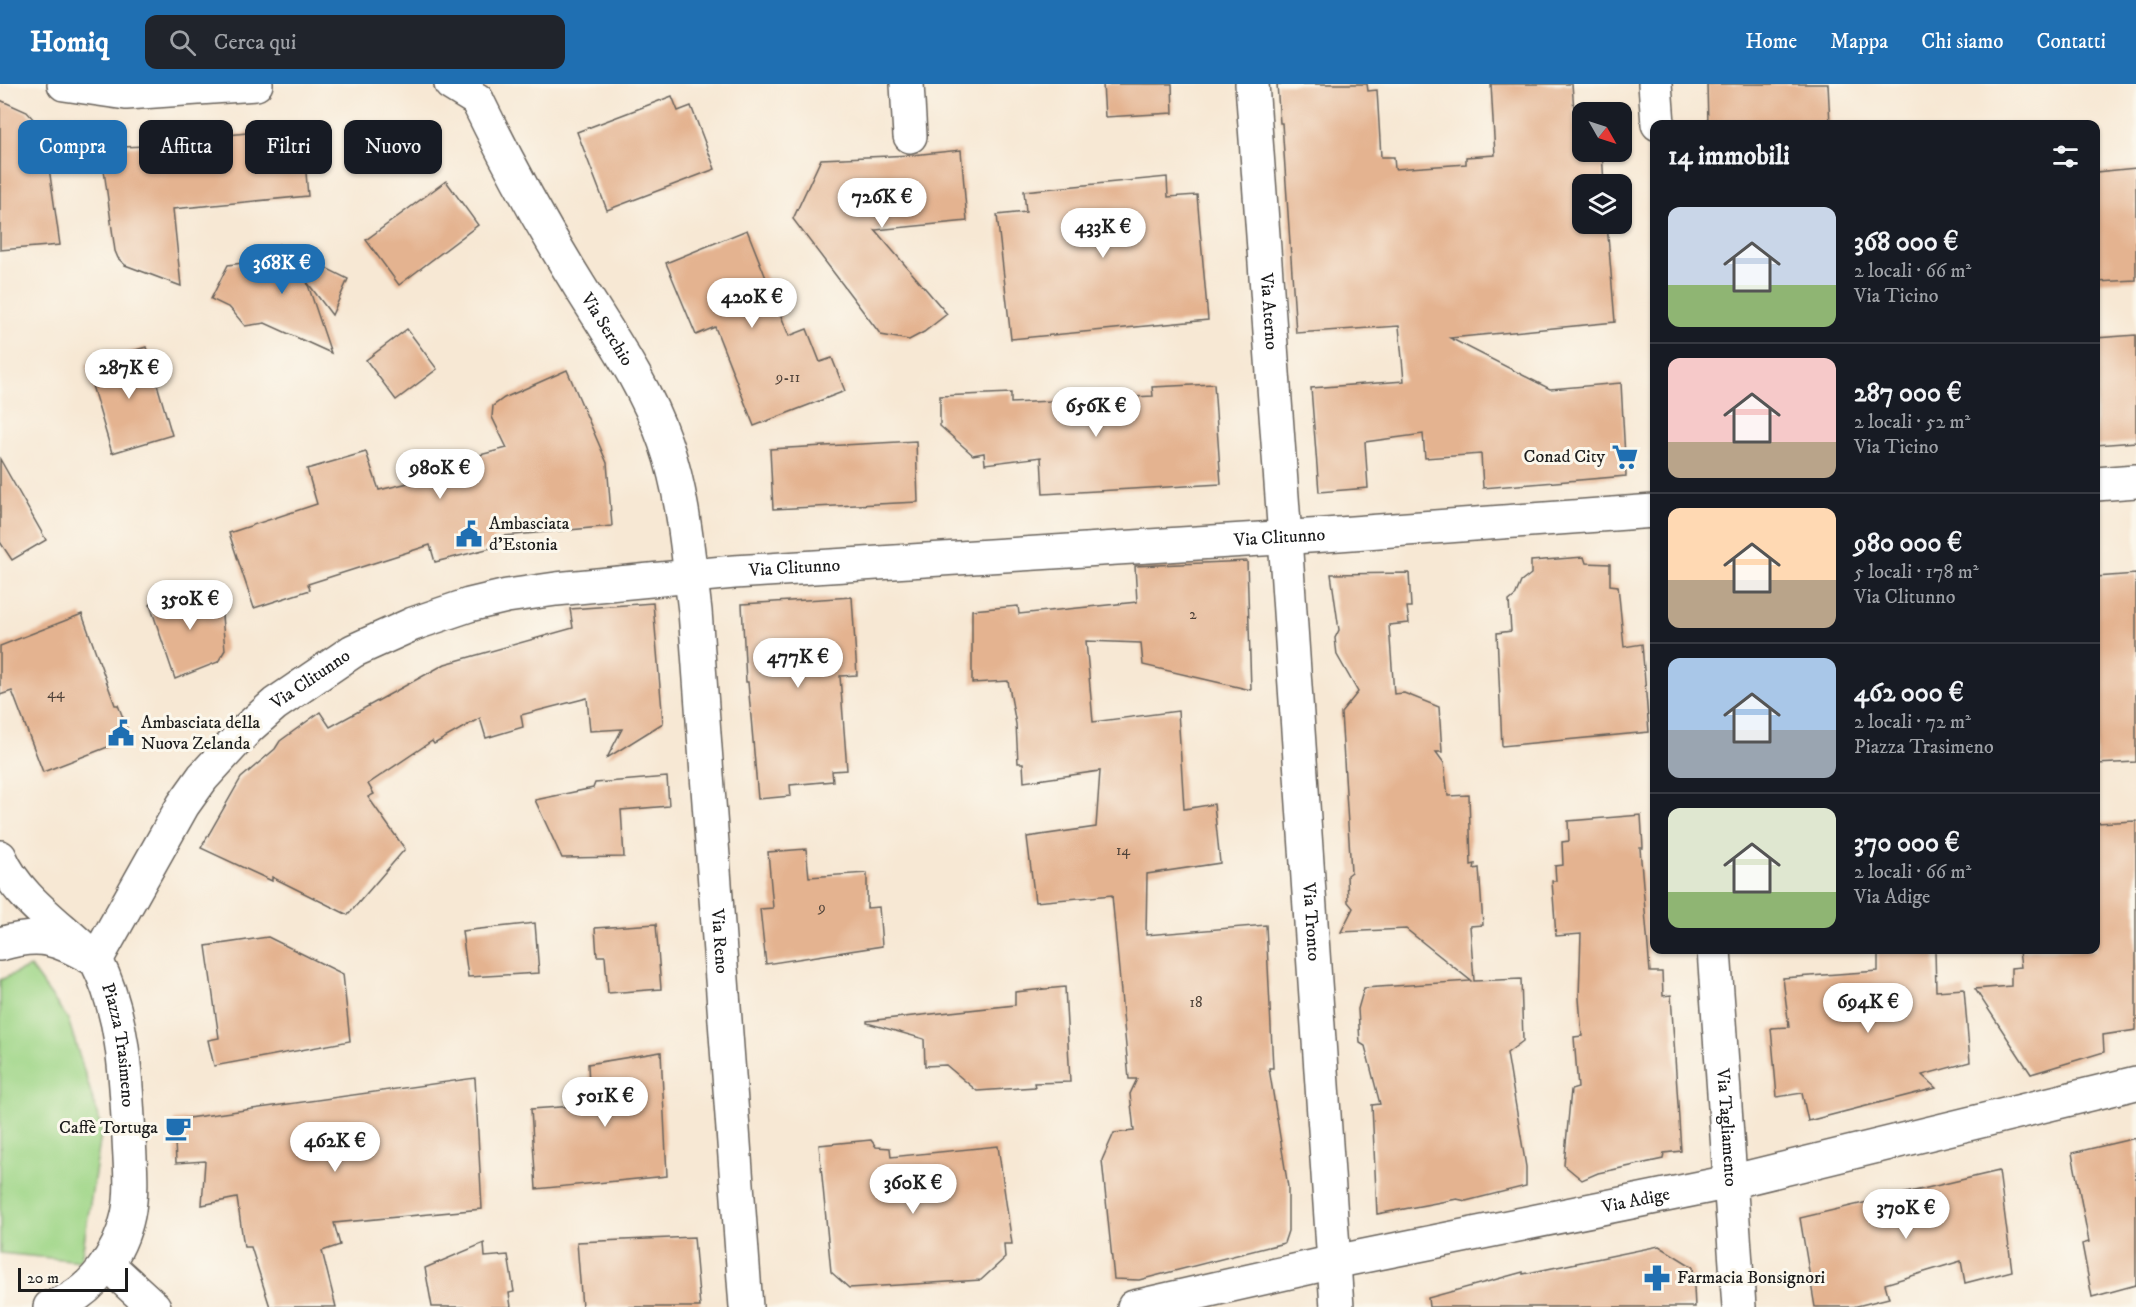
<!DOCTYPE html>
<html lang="it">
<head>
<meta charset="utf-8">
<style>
  :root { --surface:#171b24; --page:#20242c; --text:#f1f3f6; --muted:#9ea1a6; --line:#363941; --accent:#1f6fb2 }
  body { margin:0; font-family:"IM FELL DW Pica",serif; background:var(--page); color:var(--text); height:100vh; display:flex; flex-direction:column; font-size:22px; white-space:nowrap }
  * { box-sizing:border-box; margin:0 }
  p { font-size:20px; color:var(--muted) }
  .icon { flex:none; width:33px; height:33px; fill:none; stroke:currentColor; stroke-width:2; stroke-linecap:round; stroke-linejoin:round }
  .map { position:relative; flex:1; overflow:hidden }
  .panel { position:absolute; left:1650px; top:36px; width:450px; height:834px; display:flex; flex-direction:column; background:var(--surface); border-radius:12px; box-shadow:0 2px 4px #0004 }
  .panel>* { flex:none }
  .top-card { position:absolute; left:18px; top:36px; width:570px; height:54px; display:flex; gap:12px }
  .needle { width:39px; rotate:129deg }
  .buttons { position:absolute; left:1572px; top:18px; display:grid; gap:12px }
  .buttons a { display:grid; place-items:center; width:60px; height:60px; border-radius:12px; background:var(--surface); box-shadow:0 2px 4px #0004; font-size:30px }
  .scale { position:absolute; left:18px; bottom:15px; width:110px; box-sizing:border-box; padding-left:6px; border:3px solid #1c1c1c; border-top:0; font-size:16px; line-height:21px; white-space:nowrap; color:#1c1c1c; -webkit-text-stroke:4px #fbf7ec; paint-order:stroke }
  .price { position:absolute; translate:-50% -51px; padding:0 14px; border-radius:21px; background:#fff; color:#222; font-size:20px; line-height:39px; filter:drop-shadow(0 2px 3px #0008) }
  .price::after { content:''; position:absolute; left:50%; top:36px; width:18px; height:14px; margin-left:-9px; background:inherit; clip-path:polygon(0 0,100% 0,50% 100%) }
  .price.selected { background:var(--accent); color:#fff }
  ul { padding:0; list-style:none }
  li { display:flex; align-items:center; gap:18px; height:150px; padding:0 18px }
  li+li { border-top:2px solid var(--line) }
  li span { display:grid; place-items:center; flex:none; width:168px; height:120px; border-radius:12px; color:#555 }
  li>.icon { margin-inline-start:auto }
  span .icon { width:72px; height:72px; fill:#fffc; stroke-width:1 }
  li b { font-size:26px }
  h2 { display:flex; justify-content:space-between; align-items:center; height:72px; padding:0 18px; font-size:26px }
  .tag { padding:0 21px; border-radius:12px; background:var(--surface); box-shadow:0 2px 4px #0004; font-size:21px; line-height:54px }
  .tag.selected { background:var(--accent); color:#fff }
  header { display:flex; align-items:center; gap:36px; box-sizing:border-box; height:84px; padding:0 30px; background:var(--accent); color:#fff }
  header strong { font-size:28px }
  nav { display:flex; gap:33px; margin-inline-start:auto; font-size:21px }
  .search { width:420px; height:54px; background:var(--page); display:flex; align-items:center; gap:15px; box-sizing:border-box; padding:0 21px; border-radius:12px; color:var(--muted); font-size:22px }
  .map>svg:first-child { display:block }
</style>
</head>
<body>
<header>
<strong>Homiq</strong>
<div class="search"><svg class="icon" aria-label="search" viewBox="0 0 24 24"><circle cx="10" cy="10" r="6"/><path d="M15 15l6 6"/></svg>Cerca qui</div>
<nav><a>Home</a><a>Mappa</a><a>Chi siamo</a><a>Contatti</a></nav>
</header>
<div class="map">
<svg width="2136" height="1223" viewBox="0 0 2136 1223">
  <rect width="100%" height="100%" fill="#fbf7ec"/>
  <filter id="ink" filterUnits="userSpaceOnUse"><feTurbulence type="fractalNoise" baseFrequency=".0167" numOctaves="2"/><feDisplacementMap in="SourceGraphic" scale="12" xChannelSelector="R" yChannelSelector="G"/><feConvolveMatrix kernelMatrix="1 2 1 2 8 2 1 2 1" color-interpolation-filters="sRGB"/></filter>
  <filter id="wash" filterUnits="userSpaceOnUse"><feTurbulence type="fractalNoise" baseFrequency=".008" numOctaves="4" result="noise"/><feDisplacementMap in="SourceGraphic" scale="24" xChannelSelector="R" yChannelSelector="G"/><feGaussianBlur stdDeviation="1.35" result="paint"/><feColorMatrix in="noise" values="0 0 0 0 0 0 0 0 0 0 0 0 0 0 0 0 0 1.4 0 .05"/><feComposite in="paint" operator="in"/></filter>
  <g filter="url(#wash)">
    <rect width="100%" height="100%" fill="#f7e8d4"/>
    <path fill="#9ed586" stroke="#5d7851" stroke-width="1.5" d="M30,883L68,935L102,1045L81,1177L0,1169V896Z"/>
    <g id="blocks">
      <g fill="#e4b390">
        <path d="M1103,0H1172L1173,29L1105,33Z"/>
        <path d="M1277,0H1367L1368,7L1377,6L1381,73H1394L1395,85L1466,80V73L1495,71L1491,0H1572L1577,66L1602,68L1604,100H1582V140H1607L1615,238L1450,254L1550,305L1621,299L1626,392L1483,404L1481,370L1425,374L1423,350L1365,358L1368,404L1319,408L1311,304L1404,297L1399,242L1296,249L1282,39H1280Z"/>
        <path d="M1707,0H1828L1830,40H1708Z"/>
        <path d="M672,12L678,27L691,22L715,85L607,126L577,48Z"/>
        <path d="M0,16L27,28L42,45L46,63L60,161L0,166Z"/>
        <path d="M302,43L308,112L173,125L181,202L125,181L118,174L115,167L101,64L211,59L210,53Z"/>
        <path d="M961,66L967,137L875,146L947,230L924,248L909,256L881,251L793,135L821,75L912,71Z"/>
        <path d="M2136,84V196L2096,198V88Z"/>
        <path d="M1167,93L1168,113L1197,111L1208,236L1011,255L997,131L1026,128L1024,107Z"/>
        <path d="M446,97L478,141L399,201L366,156Z"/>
        <path d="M747,146L789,252L807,245L820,278L832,274L845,307L754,342L715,243L696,251L666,179Z"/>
        <path d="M278,160L348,195L332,231L307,198L331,269L265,239L245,242L230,224L211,215L228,181L288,173Z"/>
        <path d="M407,245L437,285L396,316L366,276Z"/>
        <path d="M2136,251V358L2096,361V254Z"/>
        <path d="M146,263L172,351L112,369L86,281Z"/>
        <path d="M567,286L607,379L612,442L493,453L495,463L435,478L430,461L308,500L310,506L254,524L229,449L317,420L307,385L366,368L379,406L446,390L445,380L507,364L492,333L493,322L504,314Z"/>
        <path d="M1214,300L1221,400L1043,410L1041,373L985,380L984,369L973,371L940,342V312L1011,309V319L1153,312L1152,303Z"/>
        <path d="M916,357L918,418L773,425L770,365Z"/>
        <path d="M0,375L46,456L12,476L0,458Z"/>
        <path d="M1584,473L1586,479L1610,480V501L1618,502L1624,563L1642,560L1649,648L1502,662L1497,549L1511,547L1509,517L1515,512L1521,498L1531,490V477Z"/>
        <path d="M1247,477L1251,606L1143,581L1141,559L1086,557L1093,638L1178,627L1184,725L1214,720L1220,779L1147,790L1146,851L1266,841L1273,984H1269L1288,1103V1147L1284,1159L1139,1196L1114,1195L1102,1076L1114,1049L1134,1047L1130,1010L1137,995H1129L1112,811L1035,818L1027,753L1096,743L1100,687L1024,698L1023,679H1018L1016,640L1008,597L972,599V526L1018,522L1019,530L1137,518L1135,482Z"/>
        <path d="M1409,489L1411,523H1407L1409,539L1389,541L1394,610L1404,609L1439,623L1442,668H1436L1444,679L1448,712L1469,711L1471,781L1475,780L1474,785L1479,784L1483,841L1470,842L1474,897L1521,895L1523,957L1507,969L1526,1083V1102L1466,1117L1457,1115L1377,1130L1372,1021L1380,1020L1365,962L1360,959L1358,925L1364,904L1471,897L1406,845L1341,848L1353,824L1348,818L1347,791L1351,788L1341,629L1358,608L1337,571L1335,554L1339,546L1331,490Z"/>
        <path d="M2136,490V678L2096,680V493Z"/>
        <path d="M168,507L194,518L220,509L225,566L218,578L175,595L150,521L158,510Z"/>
        <path d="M852,513L857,591L840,592L847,686L832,687L833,697L790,701L791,712L758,715L748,598H746L742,520Z"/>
        <path d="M653,519L663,639L607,674L622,645L590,647L587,614L521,631L523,643L486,654L480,634L434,660L432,657L368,700L374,710L368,713L405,765L348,831L272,793V797L201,764L241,694L275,665L280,657L320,628L330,643L445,580L573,544L570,525Z"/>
        <path d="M82,530L115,621H118L131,654L43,688L12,607L0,611V562Z"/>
        <path d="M667,693L669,722L621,726L624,773L562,774L535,716L593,704L595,699Z"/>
        <path d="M1641,731L1643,764H1640L1650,888H1662L1663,912L1671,911L1681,1067L1664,1069L1663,1075L1598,1089L1582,1096L1564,1081L1571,1006L1578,1004L1574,953L1582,952L1579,914L1581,850L1556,852L1552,797H1556L1555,782L1563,781L1562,758L1569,757L1568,737Z"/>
        <path d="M2136,737V946L2103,951L2104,968L2031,990L1975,905L2011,902V884L2021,883L2019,867L2096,866V739Z"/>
        <path d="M806,765L809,793L867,789V824L879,823L882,862L766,880L760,825L773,824L768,768Z"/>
        <path d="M535,839L539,889L468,893L462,847Z"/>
        <path d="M656,840L661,905L608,909L605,872H597L595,844Z"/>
        <path d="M268,853L343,890L350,957L214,982L208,956L219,954L206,862Z"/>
        <path d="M1878,866H1935L1936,907L1964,905L1970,978L1922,991L1936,1004L1808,1037L1802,1009L1777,1013L1771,944L1789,943L1783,894L1878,887Z"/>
        <path d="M1065,903L1070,998L1034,999L1035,1003L977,1007L946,981L925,982L924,955L867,939V937L1015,921V908Z"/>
        <path d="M661,968L667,1092L536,1105L531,1025L590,1021L588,980Z"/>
        <path d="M475,994L482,1125L334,1139L340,1161L322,1167L336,1223H270L251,1163H244L237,1114L202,1121L205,1077L176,1079L174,1036Z"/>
        <path d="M2136,1054V1201L2092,1213L2082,1160L2089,1158L2072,1069Z"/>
        <path d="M871,1056L876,1063L890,1064L891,1073L998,1062L1012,1160H1004L1005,1174L981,1196L849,1204L831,1188L819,1061Z"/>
        <path d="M1999,1087L2012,1187L1965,1199L1961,1177L1885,1200L1889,1214L1853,1223H1815L1800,1134Z"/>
        <path d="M694,1153L700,1223H582L577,1158Z"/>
        <path d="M484,1159L485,1173L508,1171L514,1208L509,1209L511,1223H432L425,1184Z"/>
        <path d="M1659,1162L1693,1183L1695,1223H1429L1428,1214L1523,1188V1190Z"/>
      </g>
    </g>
  </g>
  <g filter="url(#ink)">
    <use href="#blocks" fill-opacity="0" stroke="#69635c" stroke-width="1.5"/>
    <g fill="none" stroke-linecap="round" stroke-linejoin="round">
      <g stroke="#69635c" stroke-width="36">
        <g id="minor">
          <path d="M64,0L126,9L256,0"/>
          <path d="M451,0L477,16"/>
          <path d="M907,0L910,52"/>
          <path id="s1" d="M1252,0L1285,454L1337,1223"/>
          <path d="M1655,0L1658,40"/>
          <path id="s2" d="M477,16C508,80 542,142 580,203C611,253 645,301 665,358C684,412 688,471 695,527L746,1223"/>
          <path d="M2096,400L2136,397"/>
          <path d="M0,773C15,809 53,836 82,863"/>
          <path id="s3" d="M0,860C44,847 58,856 96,876C124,931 126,993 129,1054C130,1079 133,1106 128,1131C120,1170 90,1213 50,1223"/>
          <path id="s4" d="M1714,866L1739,1223"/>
          <path id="s5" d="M96,876L183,721L203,693L248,644L275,620L353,567L413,540L469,521L507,512L556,505L734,488L1325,451L1654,427"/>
          <path d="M107,1180L154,1223"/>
          <path id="s6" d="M1134,1223L1334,1178L1730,1098L2136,999"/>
        </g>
      </g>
      <use href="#minor" stroke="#fff" stroke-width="33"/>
    </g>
  </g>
  <defs>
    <g id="supermarket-bare" transform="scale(2.07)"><path d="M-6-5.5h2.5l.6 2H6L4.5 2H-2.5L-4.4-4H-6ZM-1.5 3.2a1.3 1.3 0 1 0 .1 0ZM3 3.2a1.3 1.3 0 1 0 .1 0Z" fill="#1f6fb2" stroke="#fbf7ec" stroke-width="2.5" paint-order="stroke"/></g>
    <g id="civic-bare" transform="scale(2.07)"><path d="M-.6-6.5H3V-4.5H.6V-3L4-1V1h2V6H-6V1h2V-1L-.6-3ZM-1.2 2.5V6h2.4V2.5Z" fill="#1f6fb2" stroke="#fbf7ec" stroke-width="2.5" paint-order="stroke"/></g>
    <g id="cafe-bare" transform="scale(2.07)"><path d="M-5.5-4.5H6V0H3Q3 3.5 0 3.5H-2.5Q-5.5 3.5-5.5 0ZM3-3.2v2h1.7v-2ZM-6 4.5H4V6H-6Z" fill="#1f6fb2" stroke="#fbf7ec" stroke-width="2.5" paint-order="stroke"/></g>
    <g id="pharmacy-bare" transform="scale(2.07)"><path d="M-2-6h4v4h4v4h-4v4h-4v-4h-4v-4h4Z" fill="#1f6fb2" stroke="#fbf7ec" stroke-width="2.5" paint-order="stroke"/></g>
  </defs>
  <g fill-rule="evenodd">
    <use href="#supermarket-bare" x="1625" y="373"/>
    <use href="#civic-bare" x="469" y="450"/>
    <use href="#civic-bare" x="121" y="649"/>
    <use href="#cafe-bare" x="178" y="1044"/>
    <use href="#pharmacy-bare" x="1657" y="1194"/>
  </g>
  <g text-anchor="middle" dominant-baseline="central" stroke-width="6" stroke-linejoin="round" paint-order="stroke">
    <g font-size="15" fill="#4e4239">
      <text x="788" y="293">9-11</text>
      <text x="1193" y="530">2</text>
      <text x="56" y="609">44</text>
      <text x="1123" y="766">14</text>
      <text x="822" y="823">9</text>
      <text x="1196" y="918">18</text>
    </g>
    <g font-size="18" fill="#1c1c1c" stroke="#fbf7ec">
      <text stroke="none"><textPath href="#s1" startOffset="228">Via Aterno</textPath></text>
      <text stroke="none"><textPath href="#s2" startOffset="264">Via Serchio</textPath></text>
      <text stroke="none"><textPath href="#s5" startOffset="1348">Via Clitunno</textPath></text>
      <text stroke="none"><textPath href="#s5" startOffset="862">Via Clitunno</textPath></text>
      <text stroke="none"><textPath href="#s5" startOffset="358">Via Clitunno</textPath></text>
      <text stroke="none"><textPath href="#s1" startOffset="840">Via Tronto</textPath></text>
      <text stroke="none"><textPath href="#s2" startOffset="894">Via Reno</textPath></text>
      <text stroke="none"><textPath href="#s3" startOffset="190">Piazza Trasimeno</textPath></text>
      <text stroke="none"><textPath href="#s4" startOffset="178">Via Tagliamento</textPath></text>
      <text stroke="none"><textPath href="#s6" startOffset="513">Via Adige</textPath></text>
    </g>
    <g font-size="18" fill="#1c1c1c" stroke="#fbf7ec" text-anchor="start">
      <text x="1605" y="373" text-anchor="end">Conad City</text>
      <text x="489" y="440">Ambasciata<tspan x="489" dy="21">d'Estonia</tspan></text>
      <text x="141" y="639">Ambasciata della<tspan x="141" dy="21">Nuova Zelanda</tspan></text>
      <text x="158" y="1044" text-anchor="end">Caffè Tortuga</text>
      <text x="1677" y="1194">Farmacia Bonsignori</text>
    </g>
  </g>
</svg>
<div class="buttons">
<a><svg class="needle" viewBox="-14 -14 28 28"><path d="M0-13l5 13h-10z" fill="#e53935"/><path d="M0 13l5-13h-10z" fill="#9ea1a6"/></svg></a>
<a><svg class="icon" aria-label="layers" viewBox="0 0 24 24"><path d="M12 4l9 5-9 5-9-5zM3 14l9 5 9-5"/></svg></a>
</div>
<div class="scale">20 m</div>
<b class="price" style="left:882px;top:145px">726K €</b>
<b class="price" style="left:1103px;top:175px">433K €</b>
<b class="price selected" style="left:282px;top:211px">368K €</b>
<b class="price" style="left:752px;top:245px">420K €</b>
<b class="price" style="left:129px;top:316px">287K €</b>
<b class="price" style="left:1096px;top:354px">656K €</b>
<b class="price" style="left:440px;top:416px">980K €</b>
<b class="price" style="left:190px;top:547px">350K €</b>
<b class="price" style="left:798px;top:605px">477K €</b>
<b class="price" style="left:1868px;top:950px">694K €</b>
<b class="price" style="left:605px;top:1044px">501K €</b>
<b class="price" style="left:335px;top:1089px">462K €</b>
<b class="price" style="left:913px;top:1131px">360K €</b>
<b class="price" style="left:1906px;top:1156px">370K €</b>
<div class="top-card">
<a class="tag selected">Compra</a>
<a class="tag">Affitta</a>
<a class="tag">Filtri</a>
<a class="tag">Nuovo</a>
</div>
<section class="panel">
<h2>14 immobili<svg class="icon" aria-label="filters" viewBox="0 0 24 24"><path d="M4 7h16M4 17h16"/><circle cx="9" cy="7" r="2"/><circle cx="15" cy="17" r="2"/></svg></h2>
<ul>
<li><span style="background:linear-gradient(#c9d6e8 65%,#8fb573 0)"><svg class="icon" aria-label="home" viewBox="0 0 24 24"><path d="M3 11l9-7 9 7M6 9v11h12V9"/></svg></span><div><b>368 000 €</b><p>2 locali · 66 m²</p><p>Via Ticino</p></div></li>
<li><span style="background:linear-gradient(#f6c9c9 70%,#b9a48a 0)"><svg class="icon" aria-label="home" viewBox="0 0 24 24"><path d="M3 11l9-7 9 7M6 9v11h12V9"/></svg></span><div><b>287 000 €</b><p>2 locali · 52 m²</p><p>Via Ticino</p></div></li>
<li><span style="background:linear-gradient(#ffd9b3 60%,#b9a48a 0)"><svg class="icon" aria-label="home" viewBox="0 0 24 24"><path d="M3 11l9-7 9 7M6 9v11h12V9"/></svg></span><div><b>980 000 €</b><p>5 locali · 178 m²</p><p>Via Clitunno</p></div></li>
<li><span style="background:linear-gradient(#a9c7e8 60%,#9aa5b1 0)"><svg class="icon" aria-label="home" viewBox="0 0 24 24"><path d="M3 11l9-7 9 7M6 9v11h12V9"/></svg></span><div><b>462 000 €</b><p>2 locali · 72 m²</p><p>Piazza Trasimeno</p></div></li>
<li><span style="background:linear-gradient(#dfe7d0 70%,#8fb573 0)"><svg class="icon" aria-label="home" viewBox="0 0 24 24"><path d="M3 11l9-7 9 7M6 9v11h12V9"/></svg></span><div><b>370 000 €</b><p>2 locali · 66 m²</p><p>Via Adige</p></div></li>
</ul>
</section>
</div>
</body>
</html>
